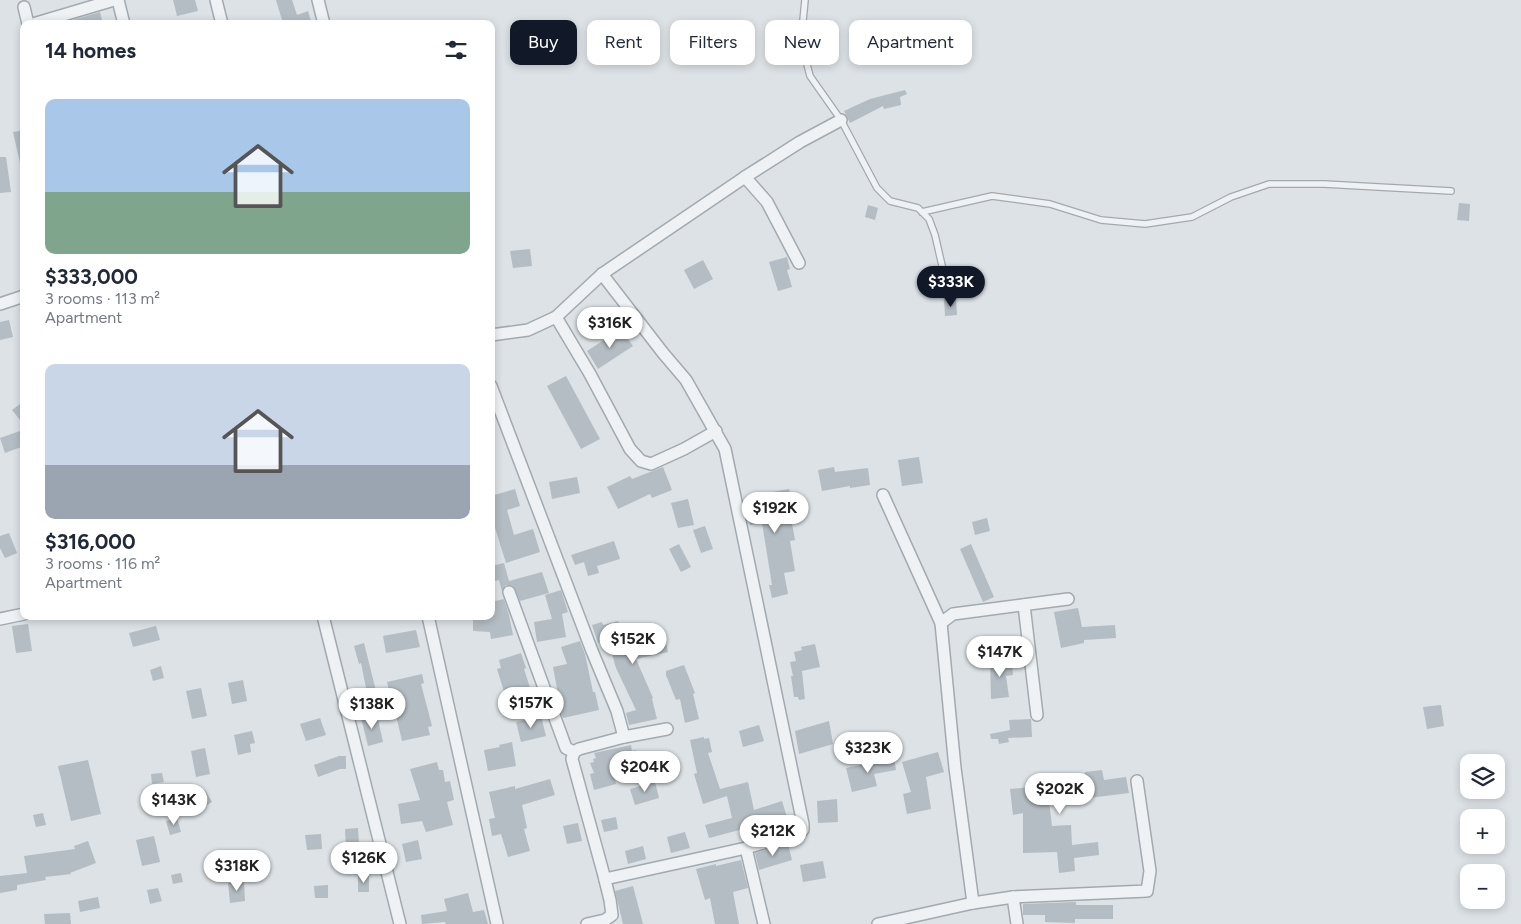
<!DOCTYPE html>
<html lang="en">
<head>
<meta charset="utf-8">
<style>
  :root { --surface:#fff; --page:#f6f6f7; --text:#1f2937; --muted:#747a83; --accent:#111827 }
  body { margin:0; font-family:Figtree,sans-serif; background:var(--page); color:var(--text); height:100vh; display:flex; flex-direction:column; font-size:19px; white-space:nowrap }
  * { box-sizing:border-box; margin:0 }
  p { font-size:16px; color:var(--muted) }
  .icon { flex:none; width:28px; height:28px; fill:none; stroke:currentColor; stroke-width:2; stroke-linecap:round; stroke-linejoin:round }
  .map { position:relative; flex:1; overflow:hidden }
  .side { position:absolute; left:20px; top:20px; width:475px; height:600px; display:flex; flex-direction:column; background:var(--surface); border-radius:10px; box-shadow:0 2px 8px #0003 }
  .side>* { flex:none }
  .guide { position:absolute; left:510px; top:20px; width:475px; height:45px; display:flex; gap:10px }
  .tools { position:absolute; left:1460px; top:754px; display:grid; gap:10px }
  .tools a { display:grid; place-items:center; width:45px; height:45px; border-radius:10px; background:var(--surface); box-shadow:0 2px 8px #0003; font-size:25px }
  .price { position:absolute; translate:-50% -42px; padding:0 11px; border-radius:18px; background:#fff; color:#222; font-size:16px; line-height:32px; filter:drop-shadow(0 1px 2px #0008) }
  .price::after { content:''; position:absolute; left:50%; top:30px; width:15px; height:11px; margin-left:-8px; background:inherit; clip-path:polygon(0 0,100% 0,50% 100%) }
  .price.selected { background:var(--accent); color:#fff }
  ul { padding:0; list-style:none }
  li { display:grid; align-content:center; gap:10px; height:265px; padding:0 25px }
  li span { display:grid; place-items:center; height:155px; border-radius:10px; color:#555 }
  li>.icon { margin-inline-start:auto }
  span .icon { width:90px; height:90px; fill:#fffc; stroke-width:1 }
  li b { font-size:21px }
  h2 { display:flex; justify-content:space-between; align-items:center; height:60px; padding:0 25px; font-size:21px }
  .tag { padding:0 18px; border-radius:10px; background:var(--surface); box-shadow:0 2px 8px #0003; font-size:18px; line-height:45px }
  .tag.selected { background:var(--accent); color:#fff }
  .map>svg:first-child { display:block }
</style>
</head>
<body>
<div class="map">
<svg width="1521" height="924" viewBox="0 0 1521 924">
  <rect width="100%" height="100%" fill="#dce2e6"/>
  <g fill="#b4bdc3">
    <path d="M173,0H195L198,11L177,16Z"/>
    <path d="M276,0H292L297,15L308,11L311,21L308,22L309,24H276V22L282,20Z"/>
    <path d="M100,12L103,24H67L66,22Z"/>
    <path d="M905,90L907,94L900,97L901,105L884,109L883,106L850,123L844,111L870,99Z"/>
    <path d="M24,130V162L20,163L13,132Z"/>
    <path d="M0,157H6L11,192L0,193Z"/>
    <path d="M1459,203L1470,204L1469,221L1457,220Z"/>
    <path d="M868,205L878,208L875,220L865,217Z"/>
    <path d="M530,249L532,266L513,268L510,251Z"/>
    <path d="M787,257L790,269L787,270L792,287L778,291L769,262Z"/>
    <path d="M703,260L713,279L694,289L684,270Z"/>
    <path d="M956,298L957,315L945,316L944,299L950,301Z"/>
    <path d="M9,320L13,337L0,340V322Z"/>
    <path d="M621,329L633,346L598,369L587,351Z"/>
    <path d="M566,376L600,439L581,449L547,386Z"/>
    <path d="M20,404L24,409V425L12,410Z"/>
    <path d="M20,431L24,446L5,453L0,438Z"/>
    <path d="M919,457L923,483L902,486L898,460Z"/>
    <path d="M663,467L672,490L652,498L650,494L618,509L607,487L630,476L632,479Z"/>
    <path d="M834,467L835,472L868,468L870,485L850,488V486L822,491L818,470Z"/>
    <path d="M577,477L580,493L552,499L549,482Z"/>
    <path d="M515,489L520,506L507,510L514,535L533,529L540,552L506,563L491,515V496Z"/>
    <path d="M789,489L795,517L791,518L795,540L790,541L795,571L784,573L788,594L772,598L769,585H772L762,523L750,525L745,497Z"/>
    <path d="M688,499L694,525L678,528L671,503Z"/>
    <path d="M987,518L990,531L975,535L972,522Z"/>
    <path d="M705,526L713,549L701,553L693,530Z"/>
    <path d="M9,533L17,553L5,558L0,548V536Z"/>
    <path d="M614,541L620,559L597,566L599,573L588,576L584,562L575,565L571,555Z"/>
    <path d="M679,544L691,567L681,572L669,549Z"/>
    <path d="M971,544L994,597L983,602L960,549Z"/>
    <path d="M504,563L509,581L542,572L549,593L520,601L513,586L506,585L502,591L499,580L491,582V566Z"/>
    <path d="M561,590L568,612L562,614L566,637L537,642L534,622L552,619L545,595Z"/>
    <path d="M504,599L509,615L513,635L491,639L490,632L473,631V616H491V602Z"/>
    <path d="M1078,608L1082,627L1115,625L1116,638L1084,640V643L1061,648L1054,612Z"/>
    <path d="M618,621L623,638L663,630L668,652L636,659L653,698L652,699L657,719L629,725L626,713L636,710L616,668L608,640L598,643L592,625L602,622L603,625Z"/>
    <path d="M28,624L32,651L16,653L12,626Z"/>
    <path d="M156,626L160,640L133,647L129,633Z"/>
    <path d="M416,630L420,647L386,653L383,636Z"/>
    <path d="M580,641L585,654L593,692H595L599,710L563,718L556,699H559L553,667L567,664L561,647Z"/>
    <path d="M364,643L376,691L367,693L361,663L359,664L354,646Z"/>
    <path d="M815,644L820,667L802,671L805,699L799,700L798,697H794L791,676H793L790,662L796,661L794,652L802,650L801,647Z"/>
    <path d="M521,653L526,668L524,669L533,697L510,704L508,697L506,698L497,669L501,668L499,660Z"/>
    <path d="M1012,660L1013,675L1006,676L1009,697L991,699L990,661Z"/>
    <path d="M684,665L695,693L693,694L699,719L685,723L680,699L676,700L666,675V671Z"/>
    <path d="M161,666L164,678L153,681L150,670Z"/>
    <path d="M422,674L424,683L421,684L432,726L428,727L430,735L402,741L392,698L391,699L387,682Z"/>
    <path d="M243,680L247,701L232,704L228,683Z"/>
    <path d="M201,688L207,716L192,719L186,691Z"/>
    <path d="M1441,705L1444,726L1427,729L1423,707Z"/>
    <path d="M377,715L383,742L368,746L361,718Z"/>
    <path d="M541,716L546,736L521,742L516,722Z"/>
    <path d="M320,718L326,735L306,741L300,724Z"/>
    <path d="M1031,719L1032,737L1008,738L1009,742L999,744L998,739H991L990,734L1010,730L1009,720Z"/>
    <path d="M829,721L833,744L799,754L795,731Z"/>
    <path d="M759,725L764,741L743,747L739,731Z"/>
    <path d="M252,731L255,743L250,744L251,752L238,755L234,735Z"/>
    <path d="M704,737V739L709,738L712,752L708,753L720,789L748,782L754,810L782,801L790,827L751,839L747,828L709,838L705,825L732,818L727,796L703,804L694,774L697,773L690,740Z"/>
    <path d="M512,742L516,766L488,771L484,750L500,747L499,745Z"/>
    <path d="M631,745L632,751L636,750L638,762L612,768L616,784L594,790L590,774L594,773L590,763L594,762L593,759L596,758L594,753Z"/>
    <path d="M205,748L210,774L196,777L191,751Z"/>
    <path d="M938,752L944,772L926,777L931,809L907,814L903,794L911,792L902,762Z"/>
    <path d="M339,756H346V769H340L318,777L314,765Z"/>
    <path d="M894,758L896,770L874,774L877,786L852,792L846,768Z"/>
    <path d="M88,760L101,814L71,821L58,766Z"/>
    <path d="M437,762L439,770H443L445,782L450,781L454,800L447,802L453,825L426,832L422,821L401,824L398,804L420,800L410,769Z"/>
    <path d="M1102,770L1104,780L1126,777L1129,793L1089,798L1088,795L1049,801L1052,826L1071,825L1072,845L1098,842L1099,855L1074,858L1075,871L1059,873L1057,852L1023,853V813L1013,815L1010,789L1052,785L1051,781L1085,775V772Z"/>
    <path d="M162,773L164,782L152,784L151,774Z"/>
    <path d="M550,779L555,795L522,805L527,828L524,829L530,851L508,857L501,834L492,836L489,819L495,818L489,792L515,786V789Z"/>
    <path d="M655,782L659,798L635,805L630,789Z"/>
    <path d="M205,790L212,802L200,809L194,797Z"/>
    <path d="M837,799L838,822L818,823L817,801Z"/>
    <path d="M43,813L46,825L36,827L33,815Z"/>
    <path d="M616,817L618,829L604,832L601,820Z"/>
    <path d="M177,818L181,832L170,835L166,821Z"/>
    <path d="M578,823L582,841L567,844L563,826Z"/>
    <path d="M358,828L359,846L346,848L345,829Z"/>
    <path d="M685,832L690,848L671,853L667,837Z"/>
    <path d="M321,834L322,849L307,850L305,835Z"/>
    <path d="M154,836L160,862L142,866L136,840Z"/>
    <path d="M418,840L422,859L406,862L402,844Z"/>
    <path d="M88,841L96,863L70,873L71,874L45,877L46,880L17,885V890L0,893V876L27,873L24,856L75,849L74,846Z"/>
    <path d="M788,844L792,860L759,870L755,853Z"/>
    <path d="M643,846L646,859L628,864L625,851Z"/>
    <path d="M741,860L748,888L733,892L739,924H715L710,898L705,900L696,869L716,864V866Z"/>
    <path d="M823,861L826,878L803,882L800,865Z"/>
    <path d="M181,873L183,882L173,884L171,875Z"/>
    <rect x="358" y="876" width="11" height="16"/>
    <path d="M244,882L245,901L230,903L228,883Z"/>
    <path d="M328,885V898H315L314,886Z"/>
    <path d="M633,886L643,924H623L615,891Z"/>
    <path d="M158,888L162,901L150,904L147,890Z"/>
    <path d="M468,893L473,912L484,910L488,924H446L445,922L422,924L421,915L447,911L444,899Z"/>
    <path d="M98,897L100,908L80,912L78,901Z"/>
    <path d="M1076,902V905H1113V919H1075V923L1045,922V915H1023V904Z"/>
    <path d="M70,913L71,924H45L44,914Z"/>
  </g>
  <g fill="none" stroke-linecap="round" stroke-linejoin="round">
    <g stroke="#a2aab0" stroke-width="8">
      <g id="service">
        <path d="M805,0L801,41L810,76L841,120L877,188L890,201L918,208L929,219L935,235L949,296"/>
        <path d="M922,212L992,196L1050,204L1101,220L1145,224L1192,217L1231,197L1269,184H1324L1451,191"/>
      </g>
    </g>
    <g stroke="#a2aab0" stroke-width="14">
      <g id="minor">
        <path d="M118,0L124,24"/>
        <path d="M216,0L222,24"/>
        <path d="M318,0L324,24"/>
        <path d="M24,7L28,24"/>
        <path d="M33,24L114,0"/>
        <path d="M745,177L767,202L799,263"/>
        <path d="M602,274L663,353L686,380L725,449L803,824V830L799,833L746,848L605,879"/>
        <path d="M0,304L24,296"/>
        <path d="M556,317L590,374L630,449L641,461L651,464L684,449L716,431"/>
        <path d="M491,335L528,330L556,317L602,274L745,177L800,142L841,120"/>
        <path d="M491,386L592,651L617,711L624,737"/>
        <path d="M883,495L941,623L955,768L973,903"/>
        <path d="M509,592L566,748L574,752"/>
        <path d="M1024,605L1037,715"/>
        <path d="M323,616L400,924"/>
        <path d="M428,616L497,924"/>
        <path d="M0,619L24,614"/>
        <path d="M941,623L953,614L1068,599"/>
        <path d="M746,848L764,924"/>
        <path d="M1013,897L1017,924"/>
        <path d="M587,924L605,920L612,915L610,900L603,872L572,759L574,752L579,749L624,737L667,729"/>
        <path d="M878,924L973,903L1013,897L1147,891L1150,871L1137,781"/>
      </g>
    </g>
    <use href="#service" stroke="#eff2f5" stroke-width="5.5"/>
    <use href="#minor" stroke="#eff2f5" stroke-width="11"/>
  </g>
</svg>
<div class="tools">
<a><svg class="icon" aria-label="layers" viewBox="0 0 24 24"><path d="M12 4l9 5-9 5-9-5zM3 14l9 5 9-5"/></svg></a>
<a>+</a>
<a>−</a>
</div>
<b class="price selected" style="left:951px;top:308px">$333K</b>
<b class="price" style="left:610px;top:349px">$316K</b>
<b class="price" style="left:775px;top:534px">$192K</b>
<b class="price" style="left:633px;top:665px">$152K</b>
<b class="price" style="left:1000px;top:678px">$147K</b>
<b class="price" style="left:531px;top:729px">$157K</b>
<b class="price" style="left:372px;top:730px">$138K</b>
<b class="price" style="left:868px;top:774px">$323K</b>
<b class="price" style="left:645px;top:793px">$204K</b>
<b class="price" style="left:1060px;top:815px">$202K</b>
<b class="price" style="left:174px;top:826px">$143K</b>
<b class="price" style="left:773px;top:857px">$212K</b>
<b class="price" style="left:364px;top:884px">$126K</b>
<b class="price" style="left:237px;top:892px">$318K</b>
<div class="guide">
<a class="tag selected">Buy</a>
<a class="tag">Rent</a>
<a class="tag">Filters</a>
<a class="tag">New</a>
<a class="tag">Apartment</a>
</div>
<section class="side">
<h2>14 homes<svg class="icon" aria-label="filters" viewBox="0 0 24 24"><path d="M4 7h16M4 17h16"/><circle cx="9" cy="7" r="2"/><circle cx="15" cy="17" r="2"/></svg></h2>
<ul>
<li><span style="background:linear-gradient(#a9c7e8 60%,#7fa58c 0)"><svg class="icon" aria-label="home" viewBox="0 0 24 24"><path d="M3 11l9-7 9 7M6 9v11h12V9"/></svg></span><div><b>$333,000</b><p>3 rooms · 113 m²</p><p>Apartment</p></div></li>
<li><span style="background:linear-gradient(#c9d6e8 65%,#9aa5b1 0)"><svg class="icon" aria-label="home" viewBox="0 0 24 24"><path d="M3 11l9-7 9 7M6 9v11h12V9"/></svg></span><div><b>$316,000</b><p>3 rooms · 116 m²</p><p>Apartment</p></div></li>
</ul>
</section>
</div>
</body>
</html>
